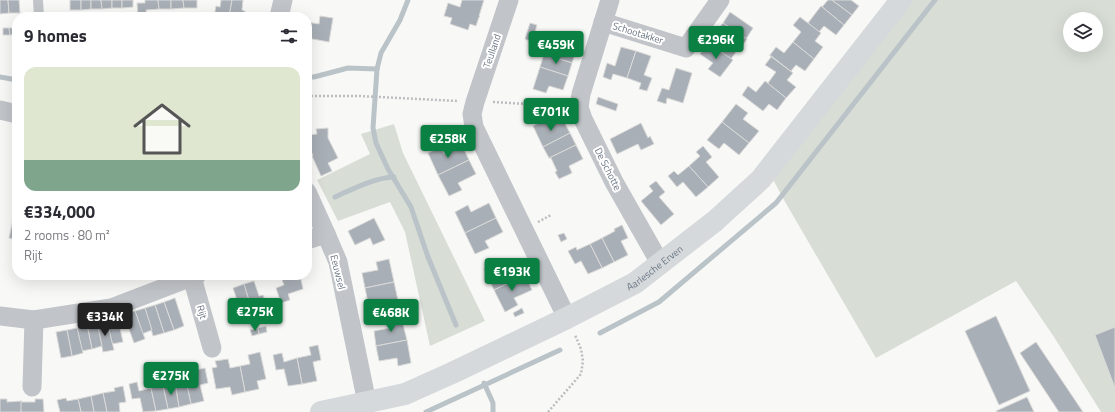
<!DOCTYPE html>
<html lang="en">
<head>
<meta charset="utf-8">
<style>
  :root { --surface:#fff; --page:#f2f2f3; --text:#2b2b33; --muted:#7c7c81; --accent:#0b8043 }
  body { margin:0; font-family:"Titillium Web",sans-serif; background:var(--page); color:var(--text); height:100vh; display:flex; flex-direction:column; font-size:15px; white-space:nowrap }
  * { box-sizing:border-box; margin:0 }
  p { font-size:13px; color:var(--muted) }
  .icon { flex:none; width:22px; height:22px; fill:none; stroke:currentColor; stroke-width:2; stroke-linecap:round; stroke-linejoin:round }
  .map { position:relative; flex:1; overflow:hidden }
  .panel { position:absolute; left:12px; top:12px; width:300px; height:268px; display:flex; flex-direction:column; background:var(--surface); border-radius:16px; box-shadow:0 4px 16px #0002 }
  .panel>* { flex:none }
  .controls { position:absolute; left:1063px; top:12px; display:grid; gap:8px }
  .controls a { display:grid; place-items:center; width:40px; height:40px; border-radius:50%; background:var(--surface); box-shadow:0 4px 16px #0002; font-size:20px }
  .price { position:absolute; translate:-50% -34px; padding:0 9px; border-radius:4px; background:var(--accent); color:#fff; font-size:13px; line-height:26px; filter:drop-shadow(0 1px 2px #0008) }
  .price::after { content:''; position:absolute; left:50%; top:24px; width:12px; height:9px; margin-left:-6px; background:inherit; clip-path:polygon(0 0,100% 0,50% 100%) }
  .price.current { background:#222; color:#fff }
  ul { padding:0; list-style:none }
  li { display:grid; align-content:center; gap:8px; height:212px; padding:0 12px }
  li span { display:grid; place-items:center; height:124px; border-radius:12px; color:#555 }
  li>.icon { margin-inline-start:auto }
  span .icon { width:72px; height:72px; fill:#fffc; stroke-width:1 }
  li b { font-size:17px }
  h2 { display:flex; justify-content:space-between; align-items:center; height:48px; padding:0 12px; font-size:17px }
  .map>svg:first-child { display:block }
</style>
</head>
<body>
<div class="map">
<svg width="1115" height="412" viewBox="0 0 1115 412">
  <rect width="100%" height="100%" fill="#f8f9f7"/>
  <g fill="#d8ddd6" fill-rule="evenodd">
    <path d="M911,0H1115V412H1101L1054,337L1016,281L876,358L784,200L771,176ZM1070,19H1096V45H1070Z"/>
    <path d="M394,124L403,153L485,321L430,346L405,232L390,202L338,221L317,180L370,154L361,134Z"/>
  </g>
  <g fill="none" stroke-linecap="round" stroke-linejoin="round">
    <g stroke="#bac3c8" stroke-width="5">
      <path d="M408,0L400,20L381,53L377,69L373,128L376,143L388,169L411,207L428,257L456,325"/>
      <path d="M0,77L17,80"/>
      <path d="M307,77H314L348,68L377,69"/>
      <path d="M335,197C353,189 373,178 394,177"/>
      <path d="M600,333L659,302L776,203L935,0"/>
      <path d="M484,383L493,403V412"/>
      <path d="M426,412L560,350"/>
    </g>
  </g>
  <g fill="#a9afb6" stroke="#dadad9">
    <path d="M0,0H8L9,13L0,14Z"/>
    <path d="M8,0H19L20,13H9Z"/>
    <rect x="70" y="0" width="11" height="10"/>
    <path d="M81,0H91V9L81,10Z"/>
    <path d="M91,0H101L102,9H91Z"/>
    <path d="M101,0H112V8L102,9Z"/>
    <rect x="112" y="0" width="10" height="8"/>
    <path d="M122,0H133V7L122,8Z"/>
    <path d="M145,0H158L159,9L146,10L147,17H138L137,3H145Z"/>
    <path d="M158,0H171V9H159Z"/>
    <path d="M171,0H183L184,8L171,9Z"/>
    <path d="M183,0H197V8H184Z"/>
    <path d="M221,0H232L229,17H214L216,6L220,7Z"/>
    <path d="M232,0H243L242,10L245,11L244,17H229Z"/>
    <path d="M462,0H484L479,16L480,17H479L476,26L470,24L468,30L450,24L452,18L444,16L448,3L460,7Z"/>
    <path d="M828,0H832L852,15L844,25L821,6L822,7Z"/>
    <path d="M832,0H851L859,6L852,15Z"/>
    <path d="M821,6L844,25L836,35L824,26L819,32L808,23Z"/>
    <path d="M730,12L753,28L746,39L723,23Z"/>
    <path d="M320,16L333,18L329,42L307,38V22L319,24Z"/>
    <path d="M800,17L821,33L815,41L823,47L814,59L793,42L801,32L793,25Z"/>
    <path d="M530,23L537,25L532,42L525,39Z"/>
    <path d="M723,23L747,39L739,51L715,33Z"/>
    <path d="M3,28H9L10,35H3Z"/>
    <path d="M9,28H16V34L10,35Z"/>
    <path d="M551,32L565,36L562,44L577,48L572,63L544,54Z"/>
    <path d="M715,33L738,49L731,59L708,43Z"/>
    <path d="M793,42L814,59L805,71L796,65L791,71L793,73L770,55L776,47L784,53Z"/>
    <path d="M708,43L733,60L720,77L708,69L713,63L700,54Z"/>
    <path d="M621,47L636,51L627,78L613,74L611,80L603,77L607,63L615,66Z"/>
    <path d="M636,51L651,56L644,75L652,78L647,91L639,89L641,83L627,78Z"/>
    <path d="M544,54L572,63L568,76L540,67Z"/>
    <path d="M769,55L793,73L787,80L796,87L786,98L765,81L768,83L776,72L765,65L771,57Z"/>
    <path d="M540,67L568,76L563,90L549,86L546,93L533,89Z"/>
    <path d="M676,68L692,73L683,103L667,98L666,104L657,101L662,88L669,90Z"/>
    <path d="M765,81L786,98L777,110L769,104L763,111L742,95L748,86L756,92Z"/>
    <path d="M598,97L618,104L616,111L596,104Z"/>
    <path d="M736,104L748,113L743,119L759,131L749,143L722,122Z"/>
    <path d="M546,119L549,126L563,120L570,133L543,147L533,126Z"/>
    <path d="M722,122L749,143L739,155L724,143L719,149L707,140Z"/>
    <path d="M641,123L648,138L650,136L654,144L641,150L638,144L617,154L610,139Z"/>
    <path d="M328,128V138L338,158L328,163L332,171L321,176L312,156L313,155L307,146V135L317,134L316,129Z"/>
    <path d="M570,133L576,145L549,158L543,147Z"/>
    <path d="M462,145L469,160L438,175L428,153L441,147L444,154Z"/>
    <path d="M576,145L583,159L569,166L572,173L559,179L555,172L557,171L551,158H549Z"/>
    <path d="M703,146L712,157L706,162L719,177L708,187L689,166L700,156L696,152Z"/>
    <path d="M469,160L476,174L458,183L462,190L449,196L438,175Z"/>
    <path d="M689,166L708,187L696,197L683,182L677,187L668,176L674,171L678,175Z"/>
    <path d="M656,181L665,192L659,197L674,214L661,225L641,201L653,191L649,186Z"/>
    <path d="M489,203L496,218L465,233L455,212L468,205L471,212Z"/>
    <path d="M15,210H17V240L9,238Z"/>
    <path d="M374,218L385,240L373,245L370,238L355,245L348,231Z"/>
    <path d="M496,218L503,232L485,241L489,248L475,254L465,233Z"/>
    <path d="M622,225L628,238L621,241L628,255L614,262L602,238L615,231L614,229Z"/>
    <path d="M564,233L567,239L561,242L558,235Z"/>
    <path d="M602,238L614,262L602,268L590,244Z"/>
    <path d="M590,244L602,268L588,274L581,261L575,264L568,251L576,247L577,250Z"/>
    <path d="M389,259L394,282L365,288L362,273L378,270L376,262Z"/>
    <path d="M518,260L525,275L494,290L484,269L497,262L500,269Z"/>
    <path d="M280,275H300L303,289L288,294L290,300L281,303L276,288L284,285Z"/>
    <path d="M525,275L532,290L514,298L518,305L505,312L494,290Z"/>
    <path d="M254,281L259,296L263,295L267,306L252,311L244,284Z"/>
    <path d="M394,282L399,305L386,307L384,300L368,303L365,288Z"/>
    <path d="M244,284L252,311L238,316L235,304L238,303L233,288Z"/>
    <path d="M175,298L184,326L174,330L164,302Z"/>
    <path d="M164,302L174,330L164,333L155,305Z"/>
    <path d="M155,305L164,333L153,336L145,308Z"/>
    <path d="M145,308L152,330L142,334L135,311Z"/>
    <path d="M522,308L524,313L515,317L513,313Z"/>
    <path d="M135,311L145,339L134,343L124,315Z"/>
    <path d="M996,316L1030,391L999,405L965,331Z"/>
    <path d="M401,317L407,340L376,346L374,331L390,328L388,320Z"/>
    <path d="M118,319L123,342L112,344L107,321Z"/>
    <path d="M107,321L114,350L103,352L97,323Z"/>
    <path d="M97,323L102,346L92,349L87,325Z"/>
    <path d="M87,325L92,349L82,351L77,328Z"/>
    <path d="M266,326L267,332L259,334L258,328Z"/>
    <path d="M1115,327V388L1095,335Z"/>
    <path d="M77,328L83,353L72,356L67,330Z"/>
    <path d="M258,328L259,334L252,336L250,330Z"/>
    <path d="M67,330L72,356L61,358L56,332Z"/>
    <path d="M407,340L411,363L398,366L397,358L379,361L376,346Z"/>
    <path d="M1036,342L1083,412H1059L1020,353Z"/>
    <path d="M318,345L321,360L313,362L317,381L302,384L297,358L311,355L309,347Z"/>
    <path d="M260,352L266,379L257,381L259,389L245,392L240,366L250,364L248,355Z"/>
    <path d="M282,353L284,362L297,358L302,384L288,386L284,369L276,370L273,355Z"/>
    <path d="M228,359L230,368L240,366L245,392L232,395L230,387L216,389L212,368L217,367L215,361Z"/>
    <path d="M205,368L208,383L200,385L204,401L191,404L186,381L198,378L196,370Z"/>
    <path d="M186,381L191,404L179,407L175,383Z"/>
    <path d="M137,382L139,391L151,388L156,411L143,412L140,398L132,399L129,384Z"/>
    <path d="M175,383L179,407L168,409L163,386Z"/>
    <path d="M123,386L126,402L119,403L120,412H107L103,393L115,391L114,388Z"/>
    <path d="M163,386L168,409L156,411L151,388Z"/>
    <path d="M103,393L107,412H94L91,396Z"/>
    <path d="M91,396L94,412H81L78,399Z"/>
    <path d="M1027,397L1034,412H997L996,411Z"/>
    <path d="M66,398L67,401L78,399L81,412H60L57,400Z"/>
    <path d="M0,399H7V402L22,401L21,412H0Z"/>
    <path d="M35,399H43L44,412H21V402H35Z"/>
  </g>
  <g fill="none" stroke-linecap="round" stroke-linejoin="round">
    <g stroke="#bbbdc0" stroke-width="2.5" stroke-dasharray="2 2" stroke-linecap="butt">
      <path d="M307,96H359L458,101"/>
      <path d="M493,102L562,106"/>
      <path d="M538,222L551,215"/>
      <path d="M548,412L581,374L583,361L581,349L575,335"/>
    </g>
    <path stroke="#c1c4c8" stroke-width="10" d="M38,0L39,17"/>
    <g stroke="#c1c4c8" stroke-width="19">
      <path d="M509,0L475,102L472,114L474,127L567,318"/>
      <path d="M610,0L581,94L579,107L583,119L614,182L660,263"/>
      <path d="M279,17L283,0"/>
      <path d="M603,22L686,48L720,0"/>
      <path d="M0,110L17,114"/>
      <path d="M307,192L326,234L338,262L367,403"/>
      <path d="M307,240L326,234"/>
      <path d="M192,277L212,348"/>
      <path d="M0,316L34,320L111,308L197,275"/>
      <path d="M32,387L34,320"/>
    </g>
    <path stroke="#d5d9dc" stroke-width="22" id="s1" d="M321,412L405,394L452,373L567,318L635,283L715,221L761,179L901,0"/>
  </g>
  <g text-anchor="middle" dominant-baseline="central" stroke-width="4" stroke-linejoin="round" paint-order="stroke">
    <g font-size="10" fill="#6b7784" stroke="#fff">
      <text transform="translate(638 33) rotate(17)">Schootakker</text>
      <text transform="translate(492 51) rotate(-71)">Teulland</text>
      <text transform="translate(608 169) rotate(63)">De Schotte</text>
      <text stroke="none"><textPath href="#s1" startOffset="366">Aarlesche Erven</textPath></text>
      <text transform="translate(338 272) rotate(76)">Eeuwsel</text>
      <text transform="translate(202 312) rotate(74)">Rijt</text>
    </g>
  </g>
</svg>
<div class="controls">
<a><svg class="icon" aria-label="layers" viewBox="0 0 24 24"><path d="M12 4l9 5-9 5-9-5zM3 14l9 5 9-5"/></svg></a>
</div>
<b class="price" style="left:716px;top:60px">€296K</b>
<b class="price" style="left:556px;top:65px">€459K</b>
<b class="price" style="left:551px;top:132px">€701K</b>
<b class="price" style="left:448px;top:159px">€258K</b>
<b class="price" style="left:512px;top:292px">€193K</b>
<b class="price" style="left:255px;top:332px">€275K</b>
<b class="price" style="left:391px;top:333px">€468K</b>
<b class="price current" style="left:105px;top:337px">€334K</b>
<b class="price" style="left:171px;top:396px">€275K</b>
<section class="panel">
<h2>9 homes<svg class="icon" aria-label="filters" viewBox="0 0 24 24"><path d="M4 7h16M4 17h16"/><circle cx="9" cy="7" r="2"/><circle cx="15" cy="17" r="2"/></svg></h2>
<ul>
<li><span style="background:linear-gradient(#dfe7d0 75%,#7fa58c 0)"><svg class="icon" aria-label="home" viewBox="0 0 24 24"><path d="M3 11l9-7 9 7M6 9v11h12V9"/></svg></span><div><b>€334,000</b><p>2 rooms · 80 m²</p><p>Rijt</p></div></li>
</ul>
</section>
</div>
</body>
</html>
